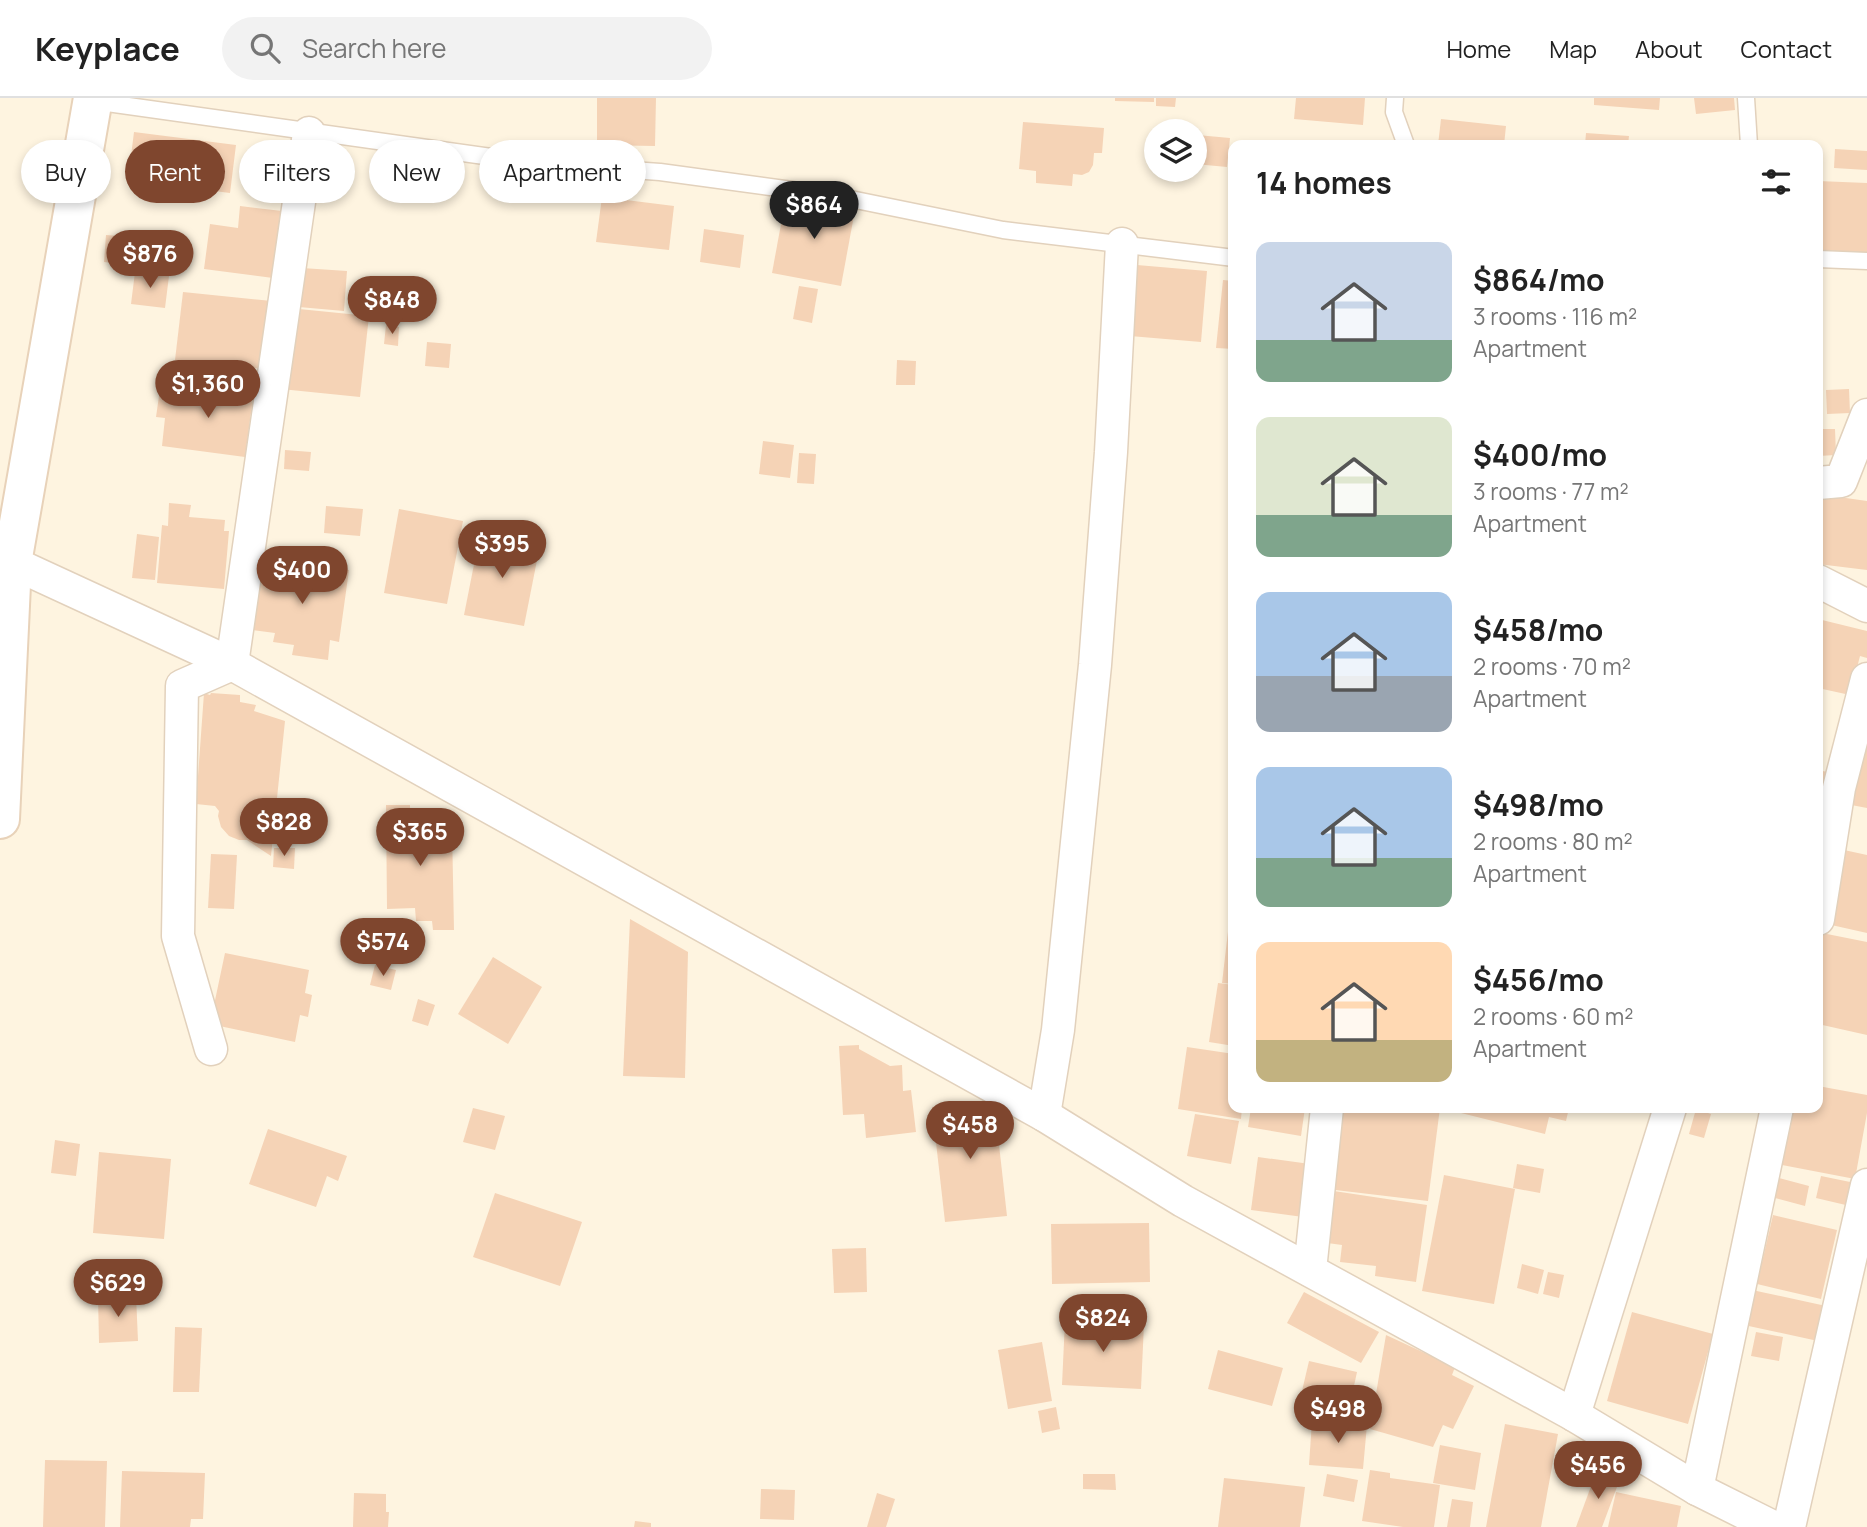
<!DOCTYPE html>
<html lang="en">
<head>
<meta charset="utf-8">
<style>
  :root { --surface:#fff; --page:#f2f2f2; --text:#222; --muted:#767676; --line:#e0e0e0; --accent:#7f462e }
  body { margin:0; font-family:Manrope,sans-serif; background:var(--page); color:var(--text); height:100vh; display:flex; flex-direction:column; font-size:26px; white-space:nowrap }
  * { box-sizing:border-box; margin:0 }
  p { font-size:23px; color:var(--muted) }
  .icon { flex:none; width:38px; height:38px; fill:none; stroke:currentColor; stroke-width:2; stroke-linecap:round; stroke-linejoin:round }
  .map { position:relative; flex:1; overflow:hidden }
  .drawer { position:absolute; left:1228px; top:42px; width:595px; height:973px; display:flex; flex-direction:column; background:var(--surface); border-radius:14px; box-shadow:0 4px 10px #0003 }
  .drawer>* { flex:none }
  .banner { position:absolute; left:21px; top:42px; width:665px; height:63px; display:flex; gap:14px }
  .controls { position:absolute; left:1144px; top:21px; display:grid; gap:14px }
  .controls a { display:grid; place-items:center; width:63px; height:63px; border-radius:50%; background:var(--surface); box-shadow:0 4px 10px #0003; font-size:35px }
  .price { position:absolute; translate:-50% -60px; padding:0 16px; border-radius:24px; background:var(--accent); color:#fff; font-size:23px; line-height:46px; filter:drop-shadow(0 2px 4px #0008) }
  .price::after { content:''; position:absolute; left:50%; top:42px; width:21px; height:16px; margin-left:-10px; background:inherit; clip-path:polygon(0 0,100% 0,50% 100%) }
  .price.active { background:#222; color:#fff }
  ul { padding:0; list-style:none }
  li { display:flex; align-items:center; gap:21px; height:175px; padding:0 28px }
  li span { display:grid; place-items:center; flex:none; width:196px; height:140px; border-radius:14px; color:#555 }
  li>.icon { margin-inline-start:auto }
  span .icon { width:84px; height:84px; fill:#fffc; stroke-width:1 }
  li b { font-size:30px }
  h2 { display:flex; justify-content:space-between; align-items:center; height:84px; padding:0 28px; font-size:30px }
  .pill { padding:0 24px; border-radius:32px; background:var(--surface); box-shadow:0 4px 10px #0003; font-size:24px; line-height:63px }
  .pill.active { background:var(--accent); color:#fff }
  header { display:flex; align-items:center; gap:42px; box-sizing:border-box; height:98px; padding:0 35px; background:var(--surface); border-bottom:2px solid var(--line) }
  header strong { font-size:33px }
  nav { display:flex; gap:38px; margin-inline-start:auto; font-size:24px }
  .search { width:490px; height:63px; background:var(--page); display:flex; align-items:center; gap:18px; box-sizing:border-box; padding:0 24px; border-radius:38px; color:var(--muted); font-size:26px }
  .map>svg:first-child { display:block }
</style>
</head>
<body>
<header>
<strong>Keyplace</strong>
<div class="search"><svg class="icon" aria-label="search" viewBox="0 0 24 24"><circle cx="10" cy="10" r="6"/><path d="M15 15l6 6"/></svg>Search here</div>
<nav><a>Home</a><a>Map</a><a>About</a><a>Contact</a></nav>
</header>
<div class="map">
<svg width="1867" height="1429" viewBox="0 0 1867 1429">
  <rect width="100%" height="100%" fill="#fef4e0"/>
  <g fill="#f5d3b6">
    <path d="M597,0H656L655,48L597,47Z"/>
    <path d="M1115,0H1154V4L1115,3Z"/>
    <path d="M1156,0H1176L1175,9L1156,8Z"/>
    <path d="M1296,0H1365L1363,27L1294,21Z"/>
    <path d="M1594,0H1660L1659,12L1594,7Z"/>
    <path d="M1694,0H1734L1735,12L1696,16Z"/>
    <path d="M1441,21L1506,28L1504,47H1438Z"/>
    <path d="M1023,24L1104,30L1102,55H1094L1093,67L1089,74L1082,77L1073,76L1072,88L1036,85V73L1019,71Z"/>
    <path d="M134,34L236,47L230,95L128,82Z"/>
    <path d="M1586,35L1629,38L1628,47H1585Z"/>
    <path d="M1197,37L1230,40L1227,69L1195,66Z"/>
    <path d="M1835,51L1867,53V72L1834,70Z"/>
    <path d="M1818,83L1867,85V156L1818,154Z"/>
    <path d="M602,99L674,108L669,152L596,144Z"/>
    <path d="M786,99L855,112L841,188L772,175Z"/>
    <path d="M240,108L282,113L273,180L204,171L210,126L238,130Z"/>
    <path d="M704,131L744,137L740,170L700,164Z"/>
    <path d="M106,137L134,139L131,167L104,164Z"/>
    <path d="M1137,167L1207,173L1201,244L1130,238Z"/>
    <path d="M302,170L347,173L344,213L299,209Z"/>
    <path d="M135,174L169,178L165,210L131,206Z"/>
    <path d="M1223,182L1234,183V251L1216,250Z"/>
    <path d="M799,188L818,191L812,225L793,221Z"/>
    <path d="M183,194L272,203L265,271L175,262Z"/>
    <path d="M289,210L369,218L360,299L281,291Z"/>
    <path d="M386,227L399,229L398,248L384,246Z"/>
    <path d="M427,244L451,246L449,270L425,268Z"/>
    <path d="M897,262L916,263L915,287H896Z"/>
    <path d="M191,285L254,293L245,359L162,348L165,320L156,319L159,298L188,302Z"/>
    <path d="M1818,290H1822L1823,331H1835L1836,357L1818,358Z"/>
    <path d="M1849,291L1850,315L1827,316L1826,292Z"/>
    <path d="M763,343L794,347L790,380L759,376Z"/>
    <path d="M285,352L311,354L309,373L284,371Z"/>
    <path d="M799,355L816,356L814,386L797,385Z"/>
    <path d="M1818,396L1867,403V472L1818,466Z"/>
    <path d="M169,405L191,407L189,419L225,422L224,433H229L224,491L157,485L162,427L168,428Z"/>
    <path d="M326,408L363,411L360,438L324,435Z"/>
    <path d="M399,411L463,423L447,506L384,495Z"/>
    <path d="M137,436L159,439L155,482L132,480Z"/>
    <path d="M480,436L540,447L524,528L464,517Z"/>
    <path d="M263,461L349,472L339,544L330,542L328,562L292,557L294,547L273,544L275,535L253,532Z"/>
    <path d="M1818,521L1867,533V560L1860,558L1850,597L1818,590Z"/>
    <path d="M204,595L210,597L211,595L240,597V604L256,607L254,613L285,623L271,758L247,742H239L229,738L221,729L218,718L219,713L215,708L196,706Z"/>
    <path d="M1867,616V710L1846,706Z"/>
    <path d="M1818,672L1837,676L1818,743Z"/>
    <path d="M386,707H410V719H431V731H452L454,832H433L432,823H416L415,810L387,811Z"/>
    <path d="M274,750H295L294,771L273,769Z"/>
    <path d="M1844,752L1867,757V835L1827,826Z"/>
    <path d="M211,756L237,757L234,811L208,810Z"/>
    <path d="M1230,816H1234V886L1222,885Z"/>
    <path d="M630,821L688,854L685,980L623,978Z"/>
    <path d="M1822,835L1867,844V937L1818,926V851Z"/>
    <path d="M225,855L309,872L305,895L312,897L308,919L300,917L295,944L210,926Z"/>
    <path d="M493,859L542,889L508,946L458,916Z"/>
    <path d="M375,867L396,872L391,892L370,887Z"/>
    <path d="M1218,885L1234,887V948L1209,944Z"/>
    <path d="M418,901L435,907L428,928L412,923Z"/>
    <path d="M859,947V951L890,968L902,967L903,993L911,992L916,1034L866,1040L864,1016L843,1017L839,948Z"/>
    <path d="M1187,949L1234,956V1010H1242L1241,1021L1178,1011Z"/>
    <path d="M1818,988L1867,997V1015L1855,1081L1782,1067L1793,1010H1818Z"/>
    <path d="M994,1002L1007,1118L945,1124L932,1009Z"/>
    <path d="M473,1010L505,1018L495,1052L463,1044Z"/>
    <path d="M1251,1010H1305L1301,1038L1248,1029Z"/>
    <path d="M1337,1010H1440L1428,1103L1327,1091Z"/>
    <path d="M1454,1010H1569L1566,1023L1549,1019L1545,1036L1453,1013Z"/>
    <path d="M1696,1011L1711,1016L1704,1040L1689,1036Z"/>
    <path d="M1195,1016L1239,1023L1231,1066L1187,1058Z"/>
    <path d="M268,1031L347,1058L338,1083L327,1078L316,1109L249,1086Z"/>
    <path d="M55,1042L80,1046L76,1078L51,1075Z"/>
    <path d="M99,1054L171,1061L164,1141L93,1135Z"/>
    <path d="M1258,1059L1310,1066L1303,1119L1251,1112Z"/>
    <path d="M1517,1066L1544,1071L1540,1095L1513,1090Z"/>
    <path d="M1444,1077L1515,1091L1494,1206L1422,1193Z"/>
    <path d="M1821,1078L1855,1085L1850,1108L1816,1100Z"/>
    <path d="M1779,1080L1809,1088L1805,1108L1775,1100Z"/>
    <path d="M1327,1092L1427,1107L1416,1184L1375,1178L1376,1168L1340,1164L1342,1147L1320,1144Z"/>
    <path d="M495,1095L582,1124L560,1188L473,1159Z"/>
    <path d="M1773,1117L1837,1132L1821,1201L1757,1186Z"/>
    <path d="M1149,1125L1150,1184L1052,1186L1051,1126Z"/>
    <path d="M866,1150L867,1194L834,1195L832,1151Z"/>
    <path d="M1522,1166L1544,1172L1538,1196L1517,1190Z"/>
    <path d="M1548,1174L1564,1177L1559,1200L1543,1196Z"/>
    <path d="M1752,1192L1826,1208L1818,1243L1744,1227Z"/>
    <path d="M1304,1194L1379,1234L1361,1265L1287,1225Z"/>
    <path d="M136,1197L138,1243L99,1245L98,1198Z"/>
    <path d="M1632,1214L1713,1236L1688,1326L1607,1303Z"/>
    <path d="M1065,1222L1144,1226L1141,1291L1062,1287Z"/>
    <path d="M175,1229L202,1230L199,1294H173Z"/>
    <path d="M1756,1234L1783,1239L1779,1263L1751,1258Z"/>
    <path d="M1386,1237L1455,1269L1452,1277L1474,1288L1453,1331L1443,1327L1433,1349L1370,1331Z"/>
    <path d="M1042,1244L1052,1303L1008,1311L998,1252Z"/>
    <path d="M1218,1252L1283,1270L1272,1308L1208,1291Z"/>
    <path d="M1309,1263L1357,1274L1347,1320L1298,1310Z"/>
    <path d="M1056,1309L1060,1331L1042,1335L1038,1313Z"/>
    <path d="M1312,1323L1367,1327L1363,1371L1309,1367Z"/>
    <path d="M1505,1326L1558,1336L1541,1429H1486Z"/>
    <path d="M1440,1347L1481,1355L1475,1392L1433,1385Z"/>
    <path d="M45,1362L107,1363L105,1429H43Z"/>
    <path d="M1370,1372L1390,1375V1380L1440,1387L1434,1429H1403L1362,1423Z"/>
    <path d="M1597,1372L1620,1381L1602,1429H1576Z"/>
    <path d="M122,1373L205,1375L203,1421H191L190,1429H120Z"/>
    <path d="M1083,1376H1115L1116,1392L1083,1391Z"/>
    <path d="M1327,1376L1358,1382L1354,1404L1323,1398Z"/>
    <path d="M1224,1380L1305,1389L1300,1429H1218Z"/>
    <path d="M761,1391L795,1392L794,1422L760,1421Z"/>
    <path d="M1616,1394L1681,1408L1677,1429H1608Z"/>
    <path d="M354,1395L386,1396V1414H389L388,1429H353Z"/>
    <path d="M877,1395L895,1401L886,1429H867Z"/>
    <path d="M1452,1401L1473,1404L1470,1429H1447Z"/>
    <path d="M635,1423L651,1425V1429H634Z"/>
  </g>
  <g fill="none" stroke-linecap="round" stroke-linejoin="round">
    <g stroke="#e2d1bc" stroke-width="19">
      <g id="lane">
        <path d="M1395,0L1394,14L1406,47"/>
        <path d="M1746,0L1749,47"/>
        <path d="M93,3L534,65L660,74L836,98L1003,132L1234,160"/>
        <path d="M1818,161L1867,163"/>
      </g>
    </g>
    <g stroke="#e2d1bc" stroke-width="35">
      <g id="street">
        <path d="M1818,385L1841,383L1867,317"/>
        <path d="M0,459L232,566L1044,1017L1183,1103L1574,1317L1697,1391L1773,1429"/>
        <path d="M1818,483L1867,508"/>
        <path d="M1818,821L1839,690L1867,581"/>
        <path d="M211,951L178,838L182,588L232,566L309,35"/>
        <path d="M1044,1017L1058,932L1095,567L1111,354L1122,146"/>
        <path d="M1310,1172L1327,1010"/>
        <path d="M1574,1317L1670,1010"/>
        <path d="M1697,1391L1777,1010"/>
        <path d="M1789,1429L1867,1087"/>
      </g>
    </g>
    <g stroke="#e8d2b9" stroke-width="42">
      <path id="secondary" d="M0,721L12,465L93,0"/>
    </g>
    <use href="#lane" stroke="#fff" stroke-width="16"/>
    <use href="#street" stroke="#fff" stroke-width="32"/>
    <use href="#secondary" stroke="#fff" stroke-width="38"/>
  </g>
</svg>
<div class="controls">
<a><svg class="icon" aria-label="layers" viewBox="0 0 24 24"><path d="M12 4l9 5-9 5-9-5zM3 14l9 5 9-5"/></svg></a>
</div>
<b class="price active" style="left:814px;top:143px">$864</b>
<b class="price" style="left:150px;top:192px">$876</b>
<b class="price" style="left:392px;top:238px">$848</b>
<b class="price" style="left:208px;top:322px">$1,360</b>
<b class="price" style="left:502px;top:482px">$395</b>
<b class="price" style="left:302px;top:508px">$400</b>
<b class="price" style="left:284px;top:760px">$828</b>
<b class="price" style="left:420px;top:770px">$365</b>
<b class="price" style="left:383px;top:880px">$574</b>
<b class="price" style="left:970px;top:1063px">$458</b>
<b class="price" style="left:118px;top:1221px">$629</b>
<b class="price" style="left:1103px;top:1256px">$824</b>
<b class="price" style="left:1338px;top:1347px">$498</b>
<b class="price" style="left:1598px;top:1403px">$456</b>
<div class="banner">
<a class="pill">Buy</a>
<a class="pill active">Rent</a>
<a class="pill">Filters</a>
<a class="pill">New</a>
<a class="pill">Apartment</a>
</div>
<section class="drawer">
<h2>14 homes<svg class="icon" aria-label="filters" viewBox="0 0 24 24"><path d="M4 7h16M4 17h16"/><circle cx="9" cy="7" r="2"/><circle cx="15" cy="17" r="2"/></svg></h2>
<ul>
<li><span style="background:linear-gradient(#c9d6e8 70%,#7fa58c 0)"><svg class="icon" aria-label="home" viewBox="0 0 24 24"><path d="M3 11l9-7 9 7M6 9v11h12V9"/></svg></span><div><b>$864/mo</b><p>3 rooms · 116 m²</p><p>Apartment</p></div></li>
<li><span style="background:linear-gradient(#dfe7d0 70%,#7fa58c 0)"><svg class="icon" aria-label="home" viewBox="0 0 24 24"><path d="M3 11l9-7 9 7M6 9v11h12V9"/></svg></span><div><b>$400/mo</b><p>3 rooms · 77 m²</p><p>Apartment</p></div></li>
<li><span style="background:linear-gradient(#a9c7e8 60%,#9aa5b1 0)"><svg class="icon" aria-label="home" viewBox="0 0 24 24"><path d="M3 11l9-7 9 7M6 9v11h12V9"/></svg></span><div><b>$458/mo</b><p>2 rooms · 70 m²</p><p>Apartment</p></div></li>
<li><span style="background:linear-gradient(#a9c7e8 65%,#7fa58c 0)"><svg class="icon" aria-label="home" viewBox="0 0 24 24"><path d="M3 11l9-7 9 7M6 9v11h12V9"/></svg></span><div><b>$498/mo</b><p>2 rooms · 80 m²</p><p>Apartment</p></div></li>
<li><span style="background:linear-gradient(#ffd9b3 70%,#c2b280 0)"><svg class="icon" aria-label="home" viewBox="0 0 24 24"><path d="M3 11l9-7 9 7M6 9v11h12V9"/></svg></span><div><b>$456/mo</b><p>2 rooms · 60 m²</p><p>Apartment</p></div></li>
</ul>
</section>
</div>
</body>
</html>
